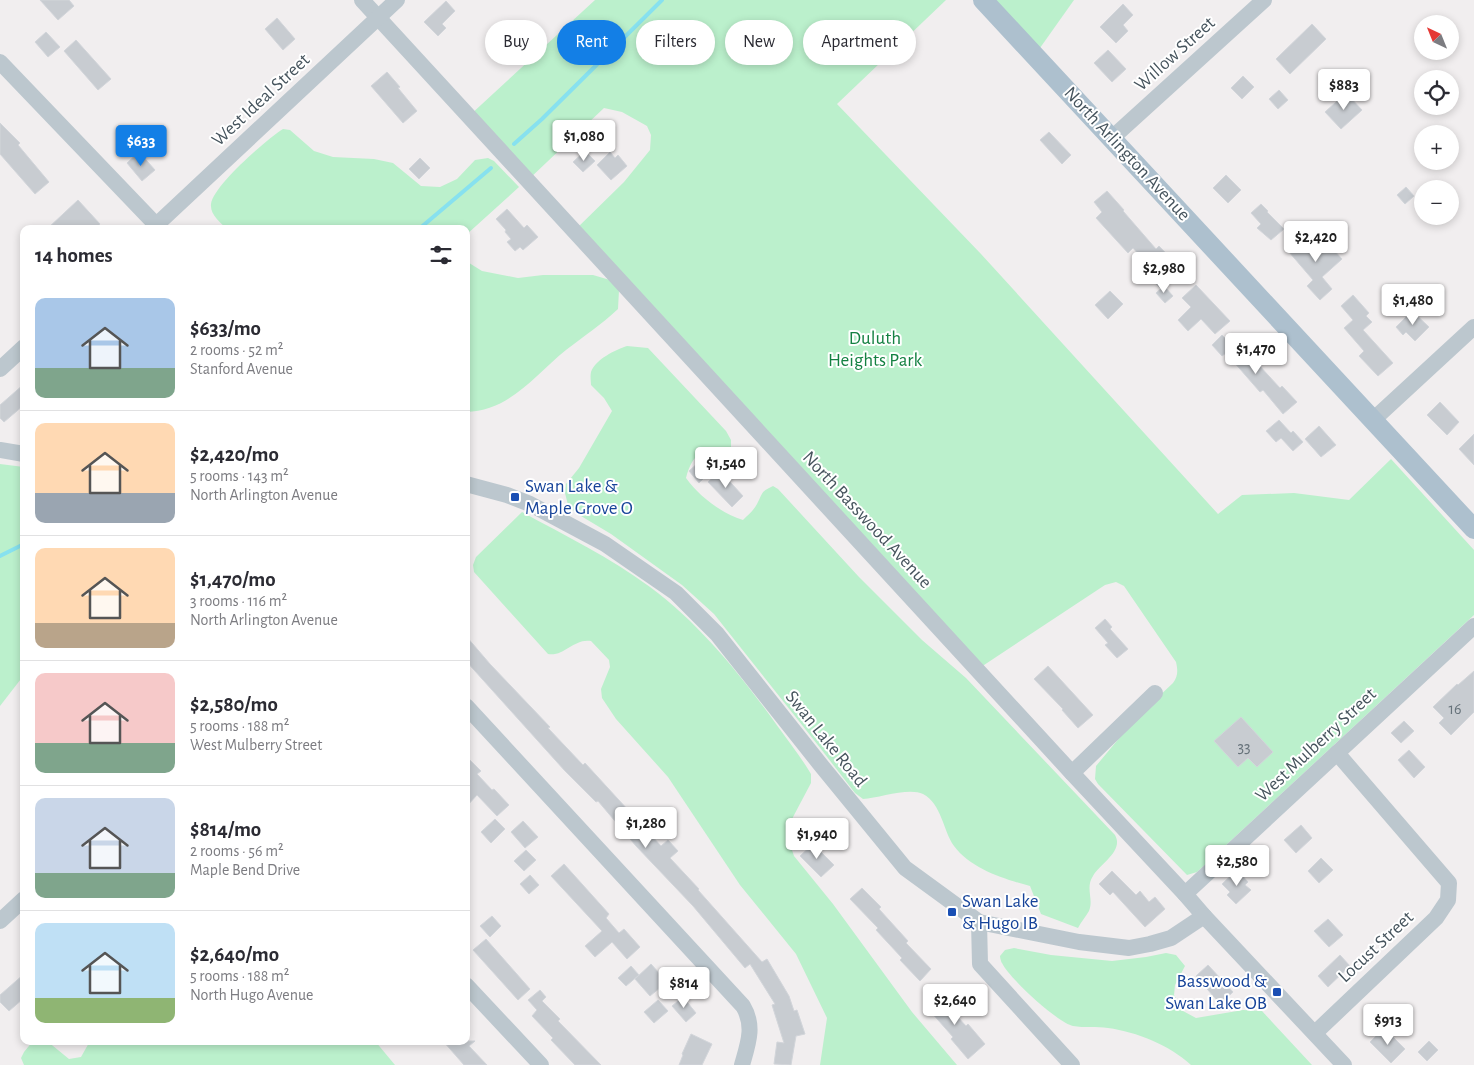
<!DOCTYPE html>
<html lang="en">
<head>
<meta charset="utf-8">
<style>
  :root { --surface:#fff; --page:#f2f2f3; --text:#2b2b33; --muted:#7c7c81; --line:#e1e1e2; --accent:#137fe6 }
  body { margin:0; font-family:"Alegreya Sans",sans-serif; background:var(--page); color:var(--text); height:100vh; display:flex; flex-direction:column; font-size:19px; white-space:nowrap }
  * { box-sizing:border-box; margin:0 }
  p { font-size:16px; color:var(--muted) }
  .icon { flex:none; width:28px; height:28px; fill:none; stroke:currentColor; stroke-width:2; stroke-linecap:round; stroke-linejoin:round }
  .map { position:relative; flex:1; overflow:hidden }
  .side { position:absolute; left:20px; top:225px; width:450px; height:820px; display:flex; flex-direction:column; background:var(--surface); border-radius:10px; box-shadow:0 2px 8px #0003 }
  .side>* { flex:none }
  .guide { position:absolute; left:485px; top:20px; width:475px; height:45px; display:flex; gap:10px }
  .needle { width:32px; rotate:317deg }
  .buttons { position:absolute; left:1414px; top:15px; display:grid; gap:10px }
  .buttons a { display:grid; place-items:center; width:45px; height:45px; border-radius:50%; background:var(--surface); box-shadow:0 2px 8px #0003; font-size:25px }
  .price { position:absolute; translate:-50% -42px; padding:0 11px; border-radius:5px; background:#fff; color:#222; font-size:16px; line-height:32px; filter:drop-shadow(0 1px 2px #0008) }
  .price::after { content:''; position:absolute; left:50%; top:30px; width:15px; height:11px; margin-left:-8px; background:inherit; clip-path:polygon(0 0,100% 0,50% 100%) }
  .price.on { background:var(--accent); color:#fff }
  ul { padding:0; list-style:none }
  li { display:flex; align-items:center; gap:15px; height:125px; padding:0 15px }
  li+li { border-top:1px solid var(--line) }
  li span { display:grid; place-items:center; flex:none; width:140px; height:100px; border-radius:10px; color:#555 }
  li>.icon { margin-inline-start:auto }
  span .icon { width:60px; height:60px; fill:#fffc; stroke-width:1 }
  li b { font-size:21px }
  h2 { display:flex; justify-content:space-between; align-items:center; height:60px; padding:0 15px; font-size:21px }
  .pill { padding:0 18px; border-radius:22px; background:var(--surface); box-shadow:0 2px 8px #0003; font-size:18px; line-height:45px }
  .pill.on { background:var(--accent); color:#fff }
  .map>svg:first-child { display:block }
</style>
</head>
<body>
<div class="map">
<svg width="1474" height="1065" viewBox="0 0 1474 1065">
  <rect width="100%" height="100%" fill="#f1eeef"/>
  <g fill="#bbf0cc">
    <path d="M595,0H946L837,104L981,254L1218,514L1242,495L1294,493L1349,500L1391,459L1474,550V615L1197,872L1187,875L1098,784L1095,779L1096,766L1136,718L1173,683C1178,676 1178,671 1176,662L1124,586L1116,582L1105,585L978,669L575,230L624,182L650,150L651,135L647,126L622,112L604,108L528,180L469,116Z"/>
    <path d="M986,0H1074L1035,55Z"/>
    <path d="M283,129L290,130L314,151L333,157L374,159L393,163L421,186L440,187L457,179L475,160L488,158L494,161L519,187L466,235V229H227C220,222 210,215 211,204C213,186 268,138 283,129Z"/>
    <path d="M466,261L482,271L518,278L543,275H593L610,280L619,290L618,309C601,325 584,336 566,350C535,375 510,411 466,412Z"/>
    <path d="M627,346L648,348L726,431L731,440V448C723,450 714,448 707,450C694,454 689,466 686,478C700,497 721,513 743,520C748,515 754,510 757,504C763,493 760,492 773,486L778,489L859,577L922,640L966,678L1115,835C1124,851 1101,863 1093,876C1085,888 1094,899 1089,911C1086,916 1081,922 1078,928L1041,914L1030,886C1004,879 971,869 954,846C943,831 942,804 923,794C909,787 879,798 863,799L855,793L821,749L714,614L682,585L611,534L576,513L568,505L565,493L566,484L579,468L612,411L604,398L591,385C591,382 590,376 591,372C596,359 615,350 627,346Z"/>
    <path d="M0,464L24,467V675L0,706Z"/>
    <path d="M522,512C564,535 611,558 650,587C700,624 740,674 776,724C788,741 801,757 811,774V783L793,817L787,835L794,856L833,904L912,1012L957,1065H820L827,1018L796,954L740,885L668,777L616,719L602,698L601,689L610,667L609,660L591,641C574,638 564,657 548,654L474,572L473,565L476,557Z"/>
    <path d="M1014,948L1051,955L1112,961L1146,957L1166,953L1176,955L1185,966L1175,985L1174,995L1183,1011L1196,1018L1243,1010L1262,1011L1312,1065H1191C1169,1045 1137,1032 1108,1028C1097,1026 1084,1028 1073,1026C1058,1023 1009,978 1002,963C1001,962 1000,957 1000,956L1005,950Z"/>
    <path d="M33,1041H47L69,1059L81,1057L90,1041H375L395,1065H24L21,1058L24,1052Z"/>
  </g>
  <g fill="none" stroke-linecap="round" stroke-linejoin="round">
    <g stroke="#87e1ef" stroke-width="4">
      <path d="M514,144L542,119L662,0"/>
      <path d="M419,229L491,168"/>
      <path d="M0,556L24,544"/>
    </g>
  </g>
  <g fill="#c8ccd1" stroke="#d2d5da">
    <path d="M40,0H69L74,6L58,20Z"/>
    <path d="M446,1L455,11L442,24L446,28L438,36L424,22Z"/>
    <path d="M1123,4L1133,15L1123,25L1128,31L1116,43L1100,27Z"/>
    <path d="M277,18L295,39L283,50L265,29Z"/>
    <path d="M1312,24L1326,39L1290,74L1276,59Z"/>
    <path d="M46,32L60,47L48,57L35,42Z"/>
    <path d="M76,40L111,79L98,90L64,51Z"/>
    <path d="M1108,50L1126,69L1112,82L1094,63Z"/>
    <path d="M387,72L400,87L398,88L417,111L403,123L371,86Z"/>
    <path d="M1243,76L1254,87L1242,99L1231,88Z"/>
    <path d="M1279,90L1288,100L1278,109L1269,99Z"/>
    <path d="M1346,93L1362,110L1341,129L1325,112Z"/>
    <path d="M0,123L20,143L18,145L49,182L35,194L0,154Z"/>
    <path d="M136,128L146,138L135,149L125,139Z"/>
    <path d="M1049,132L1071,155L1062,164L1040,140Z"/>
    <path d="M585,151L595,161L583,172L573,162Z"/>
    <path d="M139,152L155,170L142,181L127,163Z"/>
    <path d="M610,152L615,158L618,155L627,166L611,180L597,165Z"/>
    <path d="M420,158L430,168L419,179L409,169Z"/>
    <path d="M1226,175L1241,190L1228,203L1213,188Z"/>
    <path d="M1406,187L1414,196L1405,204L1397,195Z"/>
    <path d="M1107,191L1124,210L1123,211L1156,249L1159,246L1181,269L1160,288L1142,268L1147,264L1133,248L1128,253L1096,218L1102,212L1094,202Z"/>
    <path d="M78,200L100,224L95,229H47Z"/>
    <path d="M1261,204L1268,211L1267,212L1284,229L1271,240L1257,228L1261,224L1251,213Z"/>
    <path d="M507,209L524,228L527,225L538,237L523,250L520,247L515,251L507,242L511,239L505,232L506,230L496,219Z"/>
    <path d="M1311,233L1328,252L1332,248L1342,259L1322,277L1332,289L1320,300L1307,286L1313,280L1289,252Z"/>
    <path d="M1196,285L1230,321L1215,334L1201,319L1188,331L1178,320L1191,307L1182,298Z"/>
    <path d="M1164,286L1173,296L1165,303L1156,293Z"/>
    <path d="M1110,291L1123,304L1108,319L1095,305Z"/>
    <path d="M1353,295L1369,313L1366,316L1372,322L1363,330L1393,363L1378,376L1359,356L1364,351L1344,328L1353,320L1341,306Z"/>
    <path d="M1412,311L1429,327L1415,341L1406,332L1403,335L1396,327Z"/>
    <path d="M1222,335L1241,354L1245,350L1280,388L1282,386L1297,402L1283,414L1263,390L1260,392L1226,353L1222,356L1212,345Z"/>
    <path d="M24,384V405L4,422L0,418V405Z"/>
    <path d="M1440,402L1459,422L1447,435L1427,415Z"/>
    <path d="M1279,420L1291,433L1293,431L1303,442L1293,451L1281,438L1276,442L1266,431Z"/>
    <path d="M1319,426L1336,445L1321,457L1305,439Z"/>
    <path d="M1474,434V465L1459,449Z"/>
    <path d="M699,462L709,473L699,483L689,471Z"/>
    <path d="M720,471L743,496L732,507L708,482Z"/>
    <path d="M1105,619L1112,627L1110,629L1128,649L1117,658L1105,645L1108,643L1095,628Z"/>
    <path d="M466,636L490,664L550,727L548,728L583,765L585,763L661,846L668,840L678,851L670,858L699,889L698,890L762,962L767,959L789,996L794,1011L797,1010L805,1034L796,1036L791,1065L774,1064L777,1042L784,1043L772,1005L775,1004L750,964L745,968L693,906L636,846L598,801L596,802L565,771L483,680L466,661Z"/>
    <path d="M1048,666L1093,715L1078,728L1062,710L1063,709L1034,679Z"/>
    <path d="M1474,671V712L1451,735L1439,723L1444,718L1433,707L1457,684L1458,685Z"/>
    <path d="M1241,717L1273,752L1257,767L1248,758L1238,767L1214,741Z"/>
    <path d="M1404,721L1414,731L1401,743L1391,733Z"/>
    <path d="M1409,750L1425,767L1414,778L1398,760Z"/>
    <path d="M466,756L481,771L477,774L492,790L494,789L509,805L497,816L477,795L466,807Z"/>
    <path d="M495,819L505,829L491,843L481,832Z"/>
    <path d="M523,821L538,837L525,848L511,832Z"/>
    <path d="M1301,825L1312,838L1296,853L1284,840Z"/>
    <path d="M813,844L834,865L821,877L800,856Z"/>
    <path d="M526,850L536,860L524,871L514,861Z"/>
    <path d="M1321,858L1333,870L1319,883L1308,871Z"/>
    <path d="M564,864L609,914L606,918L619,933L624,929L640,947L627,959L612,942L595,957L585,946L602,931L551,876Z"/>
    <path d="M1237,870L1248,882L1245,885L1251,890L1236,904L1227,895L1230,892L1222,884Z"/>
    <path d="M1112,871L1136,895L1140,891L1149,902L1155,897L1165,909L1145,927L1113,892L1110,895L1099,884Z"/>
    <path d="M530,875L539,885L529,894L520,884Z"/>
    <path d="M862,888L881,907L879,909L908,941L906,943L931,969L920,981L900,960L902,958L876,930L878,928L850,899Z"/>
    <path d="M492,916L501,926L490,937L480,926Z"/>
    <path d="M1328,919L1343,935L1329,947L1314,931Z"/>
    <path d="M486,939L530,989L518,1000L473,950Z"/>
    <path d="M1340,955L1350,966L1328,987L1318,976Z"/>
    <path d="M651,964L667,982L650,996L635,979Z"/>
    <path d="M1208,965L1233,992L1220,1004L1196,976Z"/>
    <path d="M631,966L639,975L626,986L618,978Z"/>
    <path d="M24,974V998L9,1011L0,1002V995Z"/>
    <path d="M540,990L546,997L542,1001L560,1019L558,1021L601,1065H575L551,1040L553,1038L532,1016L537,1010L528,1000Z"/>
    <path d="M935,992L966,1026L968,1024L985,1044L968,1059L951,1039L953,1037L923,1003Z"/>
    <path d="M683,997L696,1013L686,1022L672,1006Z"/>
    <path d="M658,1000L668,1011L654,1023L644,1012Z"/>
    <path d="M1384,1028L1405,1049L1391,1063L1370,1042Z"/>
    <path d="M691,1034L712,1044L702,1065H679L683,1055L682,1054Z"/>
    <path d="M443,1041H475L469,1046L487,1065H464Z"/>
    <path d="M1429,1041L1438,1050L1427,1061L1418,1052Z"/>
  </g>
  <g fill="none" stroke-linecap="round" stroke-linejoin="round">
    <g stroke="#bcc7ce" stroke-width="16">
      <path d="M362,0L1072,773L1185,894L1204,916L1344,1065"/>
      <path d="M0,62L160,229"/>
      <path d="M1112,138L1264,0"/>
      <path d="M152,229L397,0"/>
      <path d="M0,369L24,347"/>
      <path d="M1373,420L1474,327"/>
      <path d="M0,450L24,454"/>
      <path d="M466,484L507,495L530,504L605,544L676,593L717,634L820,764L905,868L979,922L1079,942L1129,948L1150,944L1171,938L1204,916"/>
      <path d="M466,706L743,1006C755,1026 748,1044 742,1065"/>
      <path d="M1072,773L1155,693"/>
      <path d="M1185,894L1474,626"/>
      <path d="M0,921L24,899"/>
      <path d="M979,922L980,964L1072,1065"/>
      <path d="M466,985L541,1065"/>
      <path d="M1315,1033L1436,918L1448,900L1449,883L1337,753"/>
    </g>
    <path stroke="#adc0ce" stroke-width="20" d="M983,0L1474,529"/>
  </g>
  <g fill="#1a4fb4" stroke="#fff" stroke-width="2">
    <rect x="510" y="492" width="10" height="10" rx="2.5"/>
    <rect x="947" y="907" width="10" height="10" rx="2.5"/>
    <rect x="1272" y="987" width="10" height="10" rx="2.5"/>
  </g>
  <g text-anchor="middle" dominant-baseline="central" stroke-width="4" stroke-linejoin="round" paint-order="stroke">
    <g font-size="16" fill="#66727a">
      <text x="1455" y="709">16</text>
      <text x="1244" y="747">33</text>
    </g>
    <g font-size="19" fill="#46545d" stroke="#fff">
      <text transform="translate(1175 54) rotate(-42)">Willow Street</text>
      <text transform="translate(261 100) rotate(-43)">West Ideal Street</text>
      <text transform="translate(1127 154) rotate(47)">North Arlington Avenue</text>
      <text transform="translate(867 520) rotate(47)">North Basswood Avenue</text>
      <text transform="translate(826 739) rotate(51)">Swan Lake Road</text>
      <text transform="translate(1316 745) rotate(-43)">West Mulberry Street</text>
      <text transform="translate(1376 947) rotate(-43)">Locust Street</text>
    </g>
    <g font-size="19" fill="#148142" stroke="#fff">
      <text x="875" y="338">Duluth<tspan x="875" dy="22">Heights Park</tspan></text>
    </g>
    <g font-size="19" fill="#164399" stroke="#fff" text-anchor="start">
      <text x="525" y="486">Swan Lake &amp;<tspan x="525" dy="22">Maple Grove O</tspan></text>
      <text x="962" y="901">Swan Lake<tspan x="962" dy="22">&amp; Hugo IB</tspan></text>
      <text x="1267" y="981" text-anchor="end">Basswood &amp;<tspan x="1267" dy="22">Swan Lake OB</tspan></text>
    </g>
  </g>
</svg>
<div class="buttons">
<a><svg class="needle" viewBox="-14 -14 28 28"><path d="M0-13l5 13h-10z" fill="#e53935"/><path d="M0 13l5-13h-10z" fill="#7c7c81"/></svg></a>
<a><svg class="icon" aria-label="locate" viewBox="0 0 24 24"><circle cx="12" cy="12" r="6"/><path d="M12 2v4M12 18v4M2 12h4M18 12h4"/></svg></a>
<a>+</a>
<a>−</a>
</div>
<b class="price" style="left:1344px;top:111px">$883</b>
<b class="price" style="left:584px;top:162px">$1,080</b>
<b class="price on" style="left:141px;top:167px">$633</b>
<b class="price" style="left:1316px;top:263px">$2,420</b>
<b class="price" style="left:1164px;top:294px">$2,980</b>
<b class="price" style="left:1413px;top:326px">$1,480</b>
<b class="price" style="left:1256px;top:375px">$1,470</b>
<b class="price" style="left:726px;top:489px">$1,540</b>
<b class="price" style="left:646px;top:849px">$1,280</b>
<b class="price" style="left:817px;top:860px">$1,940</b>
<b class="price" style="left:1237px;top:887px">$2,580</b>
<b class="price" style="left:684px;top:1009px">$814</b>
<b class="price" style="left:955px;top:1026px">$2,640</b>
<b class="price" style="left:1388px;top:1046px">$913</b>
<div class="guide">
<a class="pill">Buy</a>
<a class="pill on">Rent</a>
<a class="pill">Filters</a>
<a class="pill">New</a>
<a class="pill">Apartment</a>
</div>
<section class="side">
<h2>14 homes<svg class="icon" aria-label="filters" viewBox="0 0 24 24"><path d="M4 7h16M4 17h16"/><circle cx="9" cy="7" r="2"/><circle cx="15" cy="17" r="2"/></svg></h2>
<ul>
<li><span style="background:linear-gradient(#a9c7e8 70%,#7fa58c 0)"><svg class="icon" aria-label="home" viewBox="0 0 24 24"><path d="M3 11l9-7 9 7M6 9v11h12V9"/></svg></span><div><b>$633/mo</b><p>2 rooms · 52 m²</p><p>Stanford Avenue</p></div></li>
<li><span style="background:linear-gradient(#ffd9b3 70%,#9aa5b1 0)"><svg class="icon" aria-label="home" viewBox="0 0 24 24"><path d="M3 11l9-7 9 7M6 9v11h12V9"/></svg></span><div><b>$2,420/mo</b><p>5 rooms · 143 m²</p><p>North Arlington Avenue</p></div></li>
<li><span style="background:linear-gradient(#ffd9b3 75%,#b9a48a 0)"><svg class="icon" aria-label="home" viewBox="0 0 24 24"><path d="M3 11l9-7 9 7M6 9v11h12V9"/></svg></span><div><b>$1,470/mo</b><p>3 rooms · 116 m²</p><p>North Arlington Avenue</p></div></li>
<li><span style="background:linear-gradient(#f6c9c9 70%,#7fa58c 0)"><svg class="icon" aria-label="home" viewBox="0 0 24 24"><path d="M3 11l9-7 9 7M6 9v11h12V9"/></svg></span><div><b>$2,580/mo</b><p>5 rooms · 188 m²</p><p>West Mulberry Street</p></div></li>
<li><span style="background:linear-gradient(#c9d6e8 75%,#7fa58c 0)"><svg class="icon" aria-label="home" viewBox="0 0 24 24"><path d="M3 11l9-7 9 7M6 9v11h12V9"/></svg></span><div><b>$814/mo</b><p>2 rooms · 56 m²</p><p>Maple Bend Drive</p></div></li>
<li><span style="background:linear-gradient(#bfe0f5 75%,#8fb573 0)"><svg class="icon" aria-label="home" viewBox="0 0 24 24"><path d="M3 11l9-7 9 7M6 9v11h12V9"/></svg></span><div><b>$2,640/mo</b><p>5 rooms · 188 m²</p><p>North Hugo Avenue</p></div></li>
</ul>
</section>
</div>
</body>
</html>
